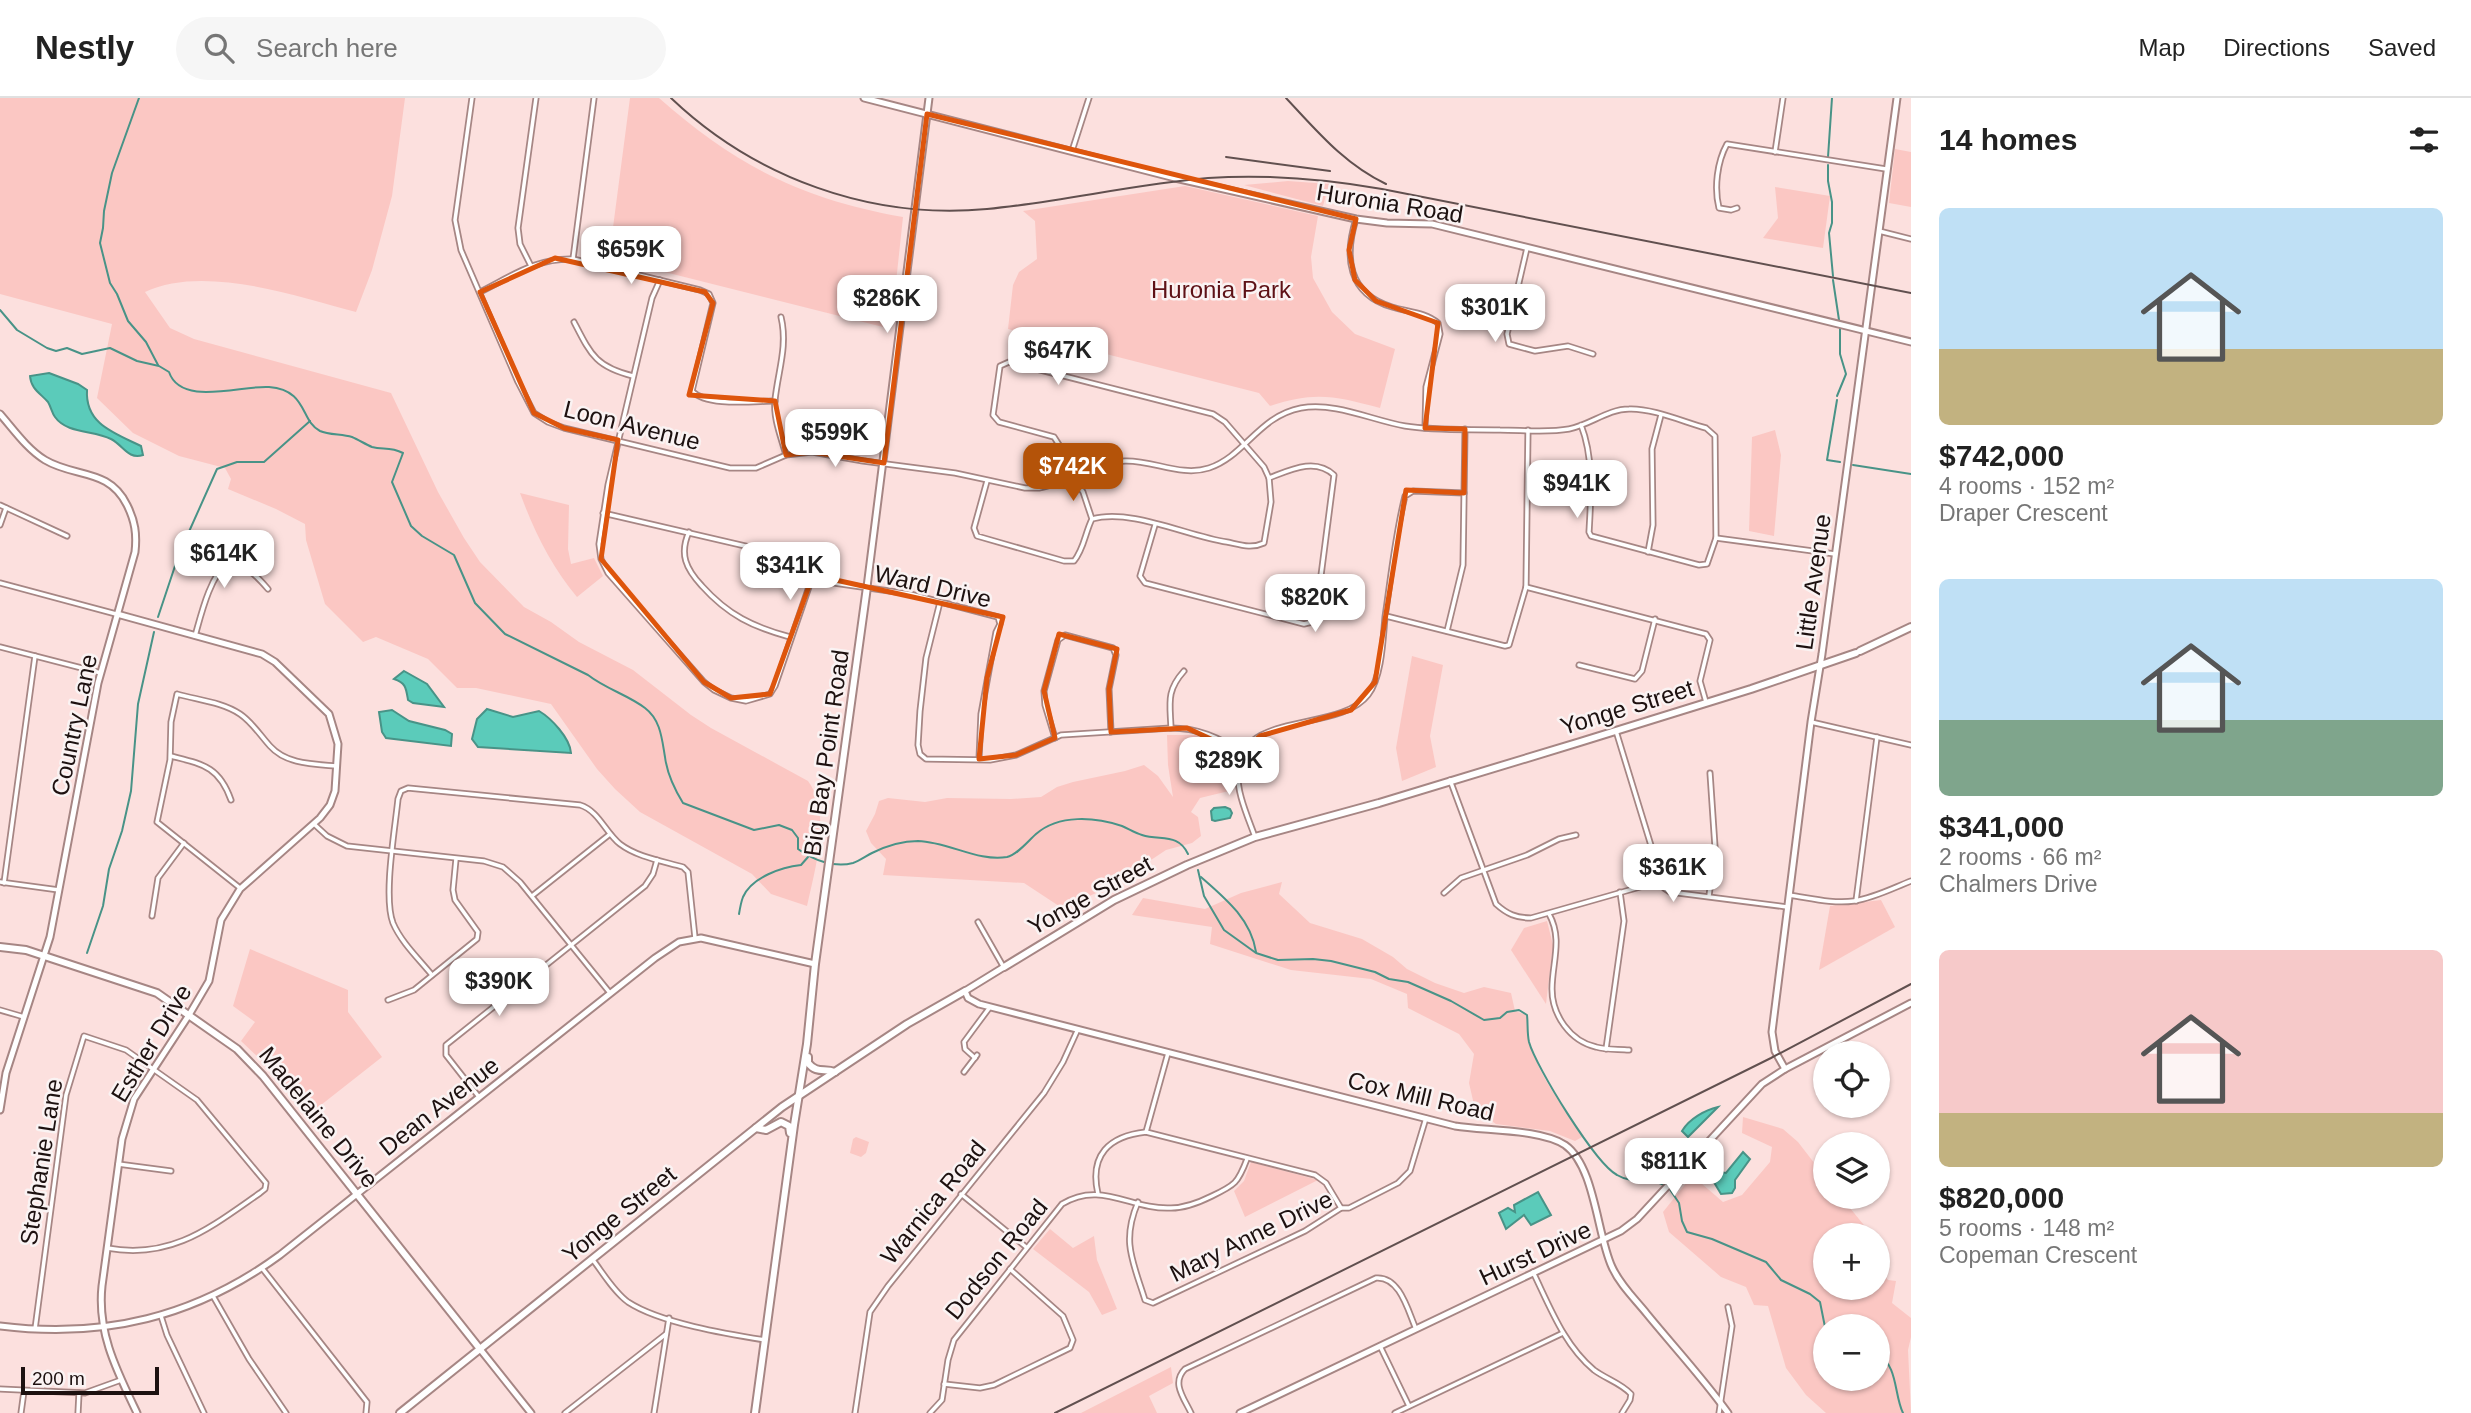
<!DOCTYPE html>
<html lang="en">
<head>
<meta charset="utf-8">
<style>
  :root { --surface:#fff; --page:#f6f6f6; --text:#222; --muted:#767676; --line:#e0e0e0; --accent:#b45309 }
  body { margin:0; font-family:Arial,sans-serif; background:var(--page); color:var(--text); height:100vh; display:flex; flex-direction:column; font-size:26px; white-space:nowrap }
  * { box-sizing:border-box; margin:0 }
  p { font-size:23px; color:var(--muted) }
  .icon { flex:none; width:38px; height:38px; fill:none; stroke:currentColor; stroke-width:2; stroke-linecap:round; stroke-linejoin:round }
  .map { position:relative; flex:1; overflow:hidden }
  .drawer { display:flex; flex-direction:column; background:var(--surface); width:560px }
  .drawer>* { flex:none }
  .controls { position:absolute; left:1813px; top:943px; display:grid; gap:14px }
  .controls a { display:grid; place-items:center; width:77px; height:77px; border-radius:50%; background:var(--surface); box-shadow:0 2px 5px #0004; font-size:35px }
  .scale { position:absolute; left:21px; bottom:18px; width:138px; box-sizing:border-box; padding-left:7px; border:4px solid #1d1110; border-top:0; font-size:19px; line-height:24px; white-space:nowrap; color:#1d1110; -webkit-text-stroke:5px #faf3f3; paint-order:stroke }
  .price { position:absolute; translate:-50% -60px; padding:0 16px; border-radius:14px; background:#fff; color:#222; font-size:23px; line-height:46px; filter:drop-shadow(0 2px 4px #0008) }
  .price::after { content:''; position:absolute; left:50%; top:42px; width:21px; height:16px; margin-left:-10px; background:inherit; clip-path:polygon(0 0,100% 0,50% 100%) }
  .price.selected { background:var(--accent); color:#fff }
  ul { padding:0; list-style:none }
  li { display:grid; align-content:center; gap:14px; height:371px; padding:0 28px }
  li span { display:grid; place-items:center; height:217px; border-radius:10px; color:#555 }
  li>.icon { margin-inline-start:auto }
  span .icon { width:126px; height:126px; fill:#fffc; stroke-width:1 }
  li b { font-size:30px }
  h2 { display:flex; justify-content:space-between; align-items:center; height:84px; padding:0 28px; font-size:30px }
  header { display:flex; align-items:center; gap:42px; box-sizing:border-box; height:98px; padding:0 35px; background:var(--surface); border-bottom:2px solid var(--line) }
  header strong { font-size:33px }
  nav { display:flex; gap:38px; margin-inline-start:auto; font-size:24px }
  .search { width:490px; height:63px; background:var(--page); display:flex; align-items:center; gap:18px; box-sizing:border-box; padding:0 24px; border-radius:38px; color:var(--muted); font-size:26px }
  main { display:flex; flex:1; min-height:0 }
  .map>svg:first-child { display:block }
</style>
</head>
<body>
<header>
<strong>Nestly</strong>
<div class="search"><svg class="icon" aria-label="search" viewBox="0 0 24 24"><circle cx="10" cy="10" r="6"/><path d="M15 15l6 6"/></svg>Search here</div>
<nav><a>Map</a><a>Directions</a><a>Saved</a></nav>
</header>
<main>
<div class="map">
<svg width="1911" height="1315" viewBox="0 0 1911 1315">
  <rect width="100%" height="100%" fill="#fce0de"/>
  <g fill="#fbc7c3" fill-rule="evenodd">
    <path d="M0,0H405L392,98L372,172L356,214C295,198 204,166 145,194L170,230L194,241L391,295L438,394L464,440L480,464L524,509L551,524L579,544L633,572L691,617L711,630L808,683C832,715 815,771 807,808L771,796L752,776L640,714L615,691L597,671L551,606L476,590H457L428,561L376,539L363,544L325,506L306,442L305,426L276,411L228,391L231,381L225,370L179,358L133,335L97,300L112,226L0,196Z"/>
    <path d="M630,0H659C736,68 802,101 903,119L891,231L609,160Z"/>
    <path d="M1895,51L1911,54V109L1889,105Z"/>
    <path d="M1288,83L1329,86L1323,108L1244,87Z"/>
    <path d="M1185,88L1318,118L1311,159L1313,180L1332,214L1355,236L1395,251L1380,310C1335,298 1315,293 1270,308L1259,295L1008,231L1013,187L1019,174L1037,161L1035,123L1023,113Z"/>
    <path d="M1775,89L1830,98L1823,150L1763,140L1778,120Z"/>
    <path d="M1775,332L1781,357L1774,438L1749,433L1752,339Z"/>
    <path d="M520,395L569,407L568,451L571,466L594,460L603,478L577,499C551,468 534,433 520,395Z"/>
    <path d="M1412,558L1443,567L1430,638L1436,669L1402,683L1396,650Z"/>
    <path d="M1167,637H1196L1231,656L1229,693L1200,700L1191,714L1198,719L1201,738L1192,745L1166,752L1112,788L1062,810L1024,785L883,777L886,761L871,745L866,733L875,716L879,703L888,700L925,704L947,700L1011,701L1041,699L1057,689L1073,684L1125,673L1144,667L1158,678L1173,699L1168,667Z"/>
    <path d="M1282,784L1279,796L1310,825L1362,841L1393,859L1407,871L1435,885L1464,895L1484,889L1511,895L1515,913L1527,917C1528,926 1527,936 1530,945C1538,977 1565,1012 1584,1038L1575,1043L1550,1033L1496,1026L1475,1011L1469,985L1474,956L1459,936L1408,910L1407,896L1371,881L1291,872L1210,846L1212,829L1132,817L1143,800L1205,811L1241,795Z"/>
    <path d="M1881,802L1895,829L1819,872L1830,808Z"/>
    <path d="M1547,823L1553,847L1546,906L1511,852L1524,830Z"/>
    <path d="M250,851L348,892V914L382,959L307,1018L260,961L241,943L255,924L233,908Z"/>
    <path d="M1743,1019L1783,1031L1798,1044L1825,1079V1099H1841L1872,1137L1825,1138V1190H1878V1149L1882,1175L1888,1182L1896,1183L1892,1205L1911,1220V1239L1908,1252L1911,1315H1826L1806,1297L1786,1270L1768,1208L1754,1207L1746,1189L1721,1179L1669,1134L1663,1114L1695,1074L1701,1085L1723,1104L1742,1097L1770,1064L1772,1049L1742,1035ZM1825,1228H1878V1281H1825Z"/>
    <path d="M856,1039L869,1044L866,1055L861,1059L850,1055L853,1041Z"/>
    <path d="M1251,1064L1318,1082L1245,1119L1234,1093L1244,1083Z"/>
    <path d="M1050,1131L1073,1150L1094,1138L1097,1162L1117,1211L1102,1217L1089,1194L1033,1151Z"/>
    <path d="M1171,1269L1173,1285L1149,1298L1157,1315H1081Z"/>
  </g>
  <g fill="#5bcbba" stroke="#489387" stroke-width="2">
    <path d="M49,275L78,286L87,292C85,326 114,335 141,348L143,357C128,362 123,347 111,341C94,332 67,336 55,319C52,315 51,309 48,304C40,295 31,291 30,278Z"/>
    <path d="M404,573L427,586L444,609L413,605L408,602C406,590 406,585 394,581Z"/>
    <path d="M487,611L513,619L539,613C551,620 570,640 571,655L478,649L472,641L477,621Z"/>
    <path d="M392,612L409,623L445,632L452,636L451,648L386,640L382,634L379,614Z"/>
    <path d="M1225,709L1230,711L1232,715L1230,720L1215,723L1212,722L1211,713L1214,710Z"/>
    <path d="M1718,1009L1688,1039L1682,1033C1689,1021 1705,1012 1718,1009Z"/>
    <path d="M1743,1054L1750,1061L1735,1082V1090L1732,1095L1721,1096L1712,1081L1720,1074L1726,1075Z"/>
    <path d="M1538,1094L1551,1117L1531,1127L1524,1117L1506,1131L1499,1115L1508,1110L1515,1114L1514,1107Z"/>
  </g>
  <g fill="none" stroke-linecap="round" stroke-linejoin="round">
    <g stroke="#489387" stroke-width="2">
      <path d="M139,0L112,75L104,113L103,130L100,145L110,185L117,196L128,223L146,244L158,267"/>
      <path d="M1828,59L1832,0"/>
      <path d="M1828,67V83L1832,104V125L1829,135L1833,178"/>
      <path d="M1833,182L1839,222"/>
      <path d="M0,212L17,232L47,250L56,253L67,250L82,256L110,250L137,263L159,268L169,274C181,309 241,287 269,289C308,292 300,323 320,333C329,337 342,336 352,339C359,342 365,346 372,349C383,352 390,348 403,355L392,384L411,428L422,438L454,457L475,505L505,536L588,577C606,591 628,597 645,610C661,622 662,642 665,659C667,675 675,692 683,705L754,732L779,727L792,732L798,740V751C813,762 834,770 853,765C859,763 866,758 872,755C886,748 903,743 918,743C949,744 978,764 1007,759C1017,757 1028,743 1036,736C1059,716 1095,719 1122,728C1129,731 1135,735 1142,737C1161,743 1178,735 1188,756"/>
      <path d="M1837,298L1846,276L1840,256V229"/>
      <path d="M1837,302L1827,362L1840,364"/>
      <path d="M1853,367L1911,376"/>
      <path d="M158,519L179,456L217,371L237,364H264L310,323"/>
      <path d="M1198,772L1204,798L1224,832L1256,855L1278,862L1313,861L1331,863L1375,874L1389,881L1408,884L1451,903L1484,922L1500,920L1507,914L1519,912L1527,917C1528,925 1527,935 1529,944C1536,969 1595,1065 1617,1077C1632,1086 1649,1080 1664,1087"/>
      <path d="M1201,779C1225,800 1251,821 1256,854"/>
      <path d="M739,816C740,810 741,804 743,799C752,779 782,769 801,767L808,759"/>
      <path d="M87,855L103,808L109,771L122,733L131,693L138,606L154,534"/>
      <path d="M1669,1090L1679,1105L1682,1123L1687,1134L1712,1141L1766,1164L1781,1182L1810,1196L1820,1204L1825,1229"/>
      <path d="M1878,1257C1898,1267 1894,1297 1903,1315"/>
    </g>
    <g stroke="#a68684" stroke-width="7">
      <g id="street">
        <path d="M472,0L455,122L461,152L518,284L534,315L548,324L564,330L730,370H756L786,357L812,354L863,363L955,375L1025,390H1039C1068,385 1095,365 1125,363C1153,362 1181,379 1209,370C1245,358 1259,318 1301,310C1336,304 1371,322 1405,328C1436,333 1469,331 1500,332C1522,332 1547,335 1569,331C1590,327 1608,311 1629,311C1652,310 1684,324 1706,330L1715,338L1716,440L1707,466L1699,467L1591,438L1589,434C1591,399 1594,360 1581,327"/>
        <path d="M1072,53L1089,0"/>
        <path d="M1775,54L1783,0"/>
        <path d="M1737,110L1731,112L1719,110C1714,90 1717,64 1727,46L1886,71"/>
        <path d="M1356,121C1344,159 1348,196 1392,209C1408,214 1425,214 1438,225L1440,236L1426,289L1425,330"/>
        <path d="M1879,133L1911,141"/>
        <path d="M1527,150L1507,236L1509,246L1535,253L1568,248L1593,256"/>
        <path d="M573,161L594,0"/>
        <path d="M531,168L520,146L518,130L536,0"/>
        <path d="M660,182L652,200L608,387L599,446L601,461L608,475L704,584L714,592L731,600L746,603L770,596L775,588L813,477"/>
        <path d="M480,194C512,178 536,160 573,161L700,192L709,196L713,205L692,293C707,309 754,303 775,303"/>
        <path d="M781,219C788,248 778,273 775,302C773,320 781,339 786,357"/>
        <path d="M574,224C591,257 596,269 633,278"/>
        <path d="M987,383L974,430L977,438L1064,463H1074C1084,451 1085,435 1092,421L1083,394L1069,373L1061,350L1054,339L999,324L993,317L1000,268L1009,264L1213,316L1225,324L1264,369L1269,380L1271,404L1264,445C1251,451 1241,447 1227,444C1187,438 1131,410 1092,421"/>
        <path d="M0,407L67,438"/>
        <path d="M603,415L771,454L813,477L834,485L910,496L998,519L1000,526L996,534L981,616L979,661"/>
        <path d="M0,427L6,410"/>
        <path d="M1155,427L1140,478L1145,485L1304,526L1312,524L1316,516L1334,377C1315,359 1290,372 1269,380"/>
        <path d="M689,434C679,456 686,471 702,488C728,517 753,529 790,539"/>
        <path d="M1716,440L1835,456"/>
        <path d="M1648,454L1653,427L1652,351L1661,317"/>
        <path d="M0,485L116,516"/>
        <path d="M1526,489L1706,536L1710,542L1700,583L1706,604"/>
        <path d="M940,504L926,560L920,613L918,647L920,656L926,661L990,662L1016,657L1061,637L1171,630C1197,630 1220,639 1241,655"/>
        <path d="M1386,518L1505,548L1509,547L1526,489L1528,332"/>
        <path d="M1447,533L1463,467L1465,331"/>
        <path d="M195,538C201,517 210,478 228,464C246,467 256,477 268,491"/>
        <path d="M0,549L101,575"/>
        <path d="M1579,567L1635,581L1642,573L1655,521"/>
        <path d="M1811,624L1911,647"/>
        <path d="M1171,630C1170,605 1166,593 1184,573"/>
        <path d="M1616,633L1664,790L1670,794L1787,809"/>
        <path d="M1055,640L1045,607L1044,593L1058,542L1065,537L1113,550L1116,557L1109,591L1111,634"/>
        <path d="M171,658C202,666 219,668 231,702"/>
        <path d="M1450,682L1496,806C1507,816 1516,820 1531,820L1661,783"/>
        <path d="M314,726L327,738L347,748L484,763L503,769L520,784L610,895"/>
        <path d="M1255,739C1248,719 1236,694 1238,672C1242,612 1339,635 1368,597C1382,579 1383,541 1385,519C1391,479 1395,438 1405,398L1413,393L1464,395"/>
        <path d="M0,784L59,792"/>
        <path d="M4,785L35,558"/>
        <path d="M240,790L157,724L170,662L171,624L177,596C198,602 222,604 240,616C252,624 260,637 270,648C286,666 312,666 336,668"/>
        <path d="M1444,795L1461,780L1527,757L1559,741L1576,737"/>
        <path d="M1789,797C1810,800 1833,806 1854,803C1874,800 1893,790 1911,783"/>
        <path d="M532,798L610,736"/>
        <path d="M1709,798L1715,749L1710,675"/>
        <path d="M1856,803L1877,639"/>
        <path d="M1549,816C1563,841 1552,865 1552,891C1552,917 1570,943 1596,949C1606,952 1618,951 1629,952"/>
        <path d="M152,818L158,780L184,745"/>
        <path d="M978,824L1003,868"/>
        <path d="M432,877C419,861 401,844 393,825C383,799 395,731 398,701L401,693L408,690L580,707C599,713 605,734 620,746C637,759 662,763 683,769L688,774L695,840"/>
        <path d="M388,902L414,892L477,841L478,834L455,802L453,792L456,761"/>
        <path d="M0,912L24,919"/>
        <path d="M1606,951L1624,823L1620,794"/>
        <path d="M975,960L965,951L964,944L990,909"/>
        <path d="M964,974L977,957"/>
        <path d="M479,999L446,957V947L645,788L653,776L657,762"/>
        <path d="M1146,1034L1168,955"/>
        <path d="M118,1066L171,1073"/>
        <path d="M961,1096L1026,1149"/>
        <path d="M1098,1096C1089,1057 1109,1038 1146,1034L1315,1077L1326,1085L1341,1110"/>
        <path d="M1138,1104C1121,1144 1133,1163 1145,1202L1153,1205L1305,1133L1341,1110H1349L1398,1085L1410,1073L1426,1020"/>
        <path d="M593,1162C603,1175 614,1194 628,1204C660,1225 727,1236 765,1242"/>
        <path d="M262,1170L367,1304L366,1315"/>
        <path d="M1533,1174C1550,1209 1564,1247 1594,1272C1606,1281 1621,1285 1631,1296L1630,1302L1622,1315"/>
        <path d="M213,1198L249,1261L286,1315"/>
        <path d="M161,1218L167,1237L204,1315"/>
        <path d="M35,1231L66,997L84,938L126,952L197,1002L266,1085L265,1091L260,1095C211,1129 172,1162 107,1150"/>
        <path d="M1380,1248L1409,1308"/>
        <path d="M944,1286L980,1290L994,1287L1070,1250L1073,1242L1063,1218L1010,1171"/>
        <path d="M0,1291L85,1295L121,1282"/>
        <path d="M21,1315L24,1293"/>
        <path d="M78,1315L79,1295"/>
        <path d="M565,1315L666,1236"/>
        <path d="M654,1315L669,1220"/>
        <path d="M855,1315L870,1214L888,1188L1044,995L1063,964L1078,931"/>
        <path d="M930,1315L942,1302L948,1262L954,1242L1062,1106C1101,1082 1131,1112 1171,1110C1185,1110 1200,1104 1212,1098C1235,1087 1238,1085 1247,1061"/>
        <path d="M1191,1315C1184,1300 1171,1285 1185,1271L1376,1180C1400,1178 1408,1213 1416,1231"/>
        <path d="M1395,1315L1563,1235"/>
        <path d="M1719,1315L1732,1228L1728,1209"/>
      </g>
    </g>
    <g stroke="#a68684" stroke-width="9">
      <g id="secondary">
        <path d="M864,0L1175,80L1356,121L1387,125L1432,126L1911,244"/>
        <path d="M0,316C14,332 27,351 45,362C75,380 109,370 127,407C135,423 137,436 135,454L98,585L50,839L6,975L0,1012"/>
        <path d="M867,489L929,0"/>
        <path d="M117,516L262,556L275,564L329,616L338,646L335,693L330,707L320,720L240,791L221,822L209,883L189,917L134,1001L122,1041L102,1188C97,1235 117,1273 137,1315"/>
        <path d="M1004,869L965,893L968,900L979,906L1455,1028C1485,1033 1541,1031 1565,1047C1595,1068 1597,1137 1612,1169C1620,1187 1635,1201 1647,1216C1674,1249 1703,1280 1728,1315"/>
        <path d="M1785,971L1775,953L1772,934L1811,624L1822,556L1897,0"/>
        <path d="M0,1228C104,1241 195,1219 280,1157L655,860L679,844L701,840L815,866"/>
        <path d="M480,1251L531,1315"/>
        <path d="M1240,1315L1621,1133L1637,1121L1762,986L1785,971L1911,905"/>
      </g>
    </g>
    <g stroke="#a68684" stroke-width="10">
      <g id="primary">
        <path d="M1860,553L1911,529"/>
        <path d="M0,849L26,852L157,895L237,951L263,978L480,1251"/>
        <path d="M1004,869L1114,802L1187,767L1255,739L1379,705L1580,644L1751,591L1856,555"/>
        <path d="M808,959V965C817,976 824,970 835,974"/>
        <path d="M756,1030L766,1032L781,1024L789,1028L790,1035"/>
        <path d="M400,1315L782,1009L907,926L965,893"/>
        <path d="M755,1315L794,1027L807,946L815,866L867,489"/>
      </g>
    </g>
    <use href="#street" stroke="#fff" stroke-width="3.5"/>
    <use href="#secondary" stroke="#fff" stroke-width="5"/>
    <use href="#primary" stroke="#fff" stroke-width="6"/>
    <g stroke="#61504f" stroke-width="2">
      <path d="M671,0C755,80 871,122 987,111C1061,104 1134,86 1208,80C1267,76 1325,81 1382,91L1911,195"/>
      <path d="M1286,0C1317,33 1344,66 1386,86"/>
      <path d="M1226,59L1330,73"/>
      <path d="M1055,1315L1771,960L1911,886"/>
    </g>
  </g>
  <path fill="none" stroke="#de550c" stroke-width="5" stroke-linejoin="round" d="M927,16L1356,121L1349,152L1355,182L1376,203L1438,225L1425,330L1465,331L1464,395L1406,392L1375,584L1351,612L1260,638L1241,655L1187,630L1111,634L1109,591L1117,551L1059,536L1044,593L1055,640L1016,657L979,661L987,580L1003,519L813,477L770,596L731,600L704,584L601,461L618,342L564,330L534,315L480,194L555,160L705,194L713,205L689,297L775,303L786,357L812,354L884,365Z"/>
  <g text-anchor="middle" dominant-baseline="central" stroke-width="5" stroke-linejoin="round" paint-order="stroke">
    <g font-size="24" fill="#1d1110" stroke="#faf3f3">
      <text transform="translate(1390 105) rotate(9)">Huronia Road</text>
      <text transform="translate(632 327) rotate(14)">Loon Avenue</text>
      <text transform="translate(1813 484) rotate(-82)">Little Avenue</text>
      <text transform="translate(933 488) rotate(13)">Ward Drive</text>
      <text transform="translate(1627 609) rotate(-17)">Yonge Street</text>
      <text transform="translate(74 627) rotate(-78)">Country Lane</text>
      <text transform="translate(826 655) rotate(-82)">Big Bay Point Road</text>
      <text transform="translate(1090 797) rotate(-29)">Yonge Street</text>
      <text transform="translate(151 945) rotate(-59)">Esther Drive</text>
      <text transform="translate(1421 998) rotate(13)">Cox Mill Road</text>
      <text transform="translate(439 1008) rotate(-38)">Dean Avenue</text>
      <text transform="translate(319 1019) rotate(51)">Madelaine Drive</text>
      <text transform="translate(41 1064) rotate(-81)">Stephanie Lane</text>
      <text transform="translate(933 1104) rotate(-51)">Warnica Road</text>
      <text transform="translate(619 1116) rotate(-39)">Yonge Street</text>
      <text transform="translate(1251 1138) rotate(-26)">Mary Anne Drive</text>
      <text transform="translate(1535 1155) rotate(-25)">Hurst Drive</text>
      <text transform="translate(996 1161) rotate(-51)">Dodson Road</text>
    </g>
    <g font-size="24" fill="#5e1116" stroke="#faf3f3">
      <text x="1221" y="191">Huronia Park</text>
    </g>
  </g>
</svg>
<div class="controls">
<a><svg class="icon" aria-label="locate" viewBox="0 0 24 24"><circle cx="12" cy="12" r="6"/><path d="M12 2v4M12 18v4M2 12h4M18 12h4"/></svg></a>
<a><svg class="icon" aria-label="layers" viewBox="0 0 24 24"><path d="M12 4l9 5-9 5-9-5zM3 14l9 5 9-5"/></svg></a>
<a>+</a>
<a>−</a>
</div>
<div class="scale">200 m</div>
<b class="price" style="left:631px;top:188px">$659K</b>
<b class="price" style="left:887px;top:237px">$286K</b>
<b class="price" style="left:1495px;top:246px">$301K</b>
<b class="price" style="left:1058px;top:289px">$647K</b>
<b class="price" style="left:835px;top:371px">$599K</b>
<b class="price selected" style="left:1073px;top:405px">$742K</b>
<b class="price" style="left:1577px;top:422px">$941K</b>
<b class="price" style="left:224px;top:492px">$614K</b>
<b class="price" style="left:790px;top:504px">$341K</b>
<b class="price" style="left:1315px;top:536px">$820K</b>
<b class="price" style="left:1229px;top:699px">$289K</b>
<b class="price" style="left:1673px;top:806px">$361K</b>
<b class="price" style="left:499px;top:920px">$390K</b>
<b class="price" style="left:1674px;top:1100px">$811K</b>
</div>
<section class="drawer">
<h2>14 homes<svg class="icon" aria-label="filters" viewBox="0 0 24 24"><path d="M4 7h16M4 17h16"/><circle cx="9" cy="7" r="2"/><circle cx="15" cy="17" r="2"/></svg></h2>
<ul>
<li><span style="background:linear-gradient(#bfe0f5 65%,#c2b280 0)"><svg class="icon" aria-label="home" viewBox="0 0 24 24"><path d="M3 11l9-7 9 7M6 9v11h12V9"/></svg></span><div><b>$742,000</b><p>4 rooms · 152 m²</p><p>Draper Crescent</p></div></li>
<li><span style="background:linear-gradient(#bfe0f5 65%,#7fa58c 0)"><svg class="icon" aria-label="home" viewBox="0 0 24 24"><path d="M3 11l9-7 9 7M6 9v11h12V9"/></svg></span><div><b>$341,000</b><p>2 rooms · 66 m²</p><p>Chalmers Drive</p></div></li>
<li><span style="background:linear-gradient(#f6c9c9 75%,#c2b280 0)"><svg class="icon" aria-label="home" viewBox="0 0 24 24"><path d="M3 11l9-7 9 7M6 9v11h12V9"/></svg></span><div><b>$820,000</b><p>5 rooms · 148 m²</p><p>Copeman Crescent</p></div></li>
</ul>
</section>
</main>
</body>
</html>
